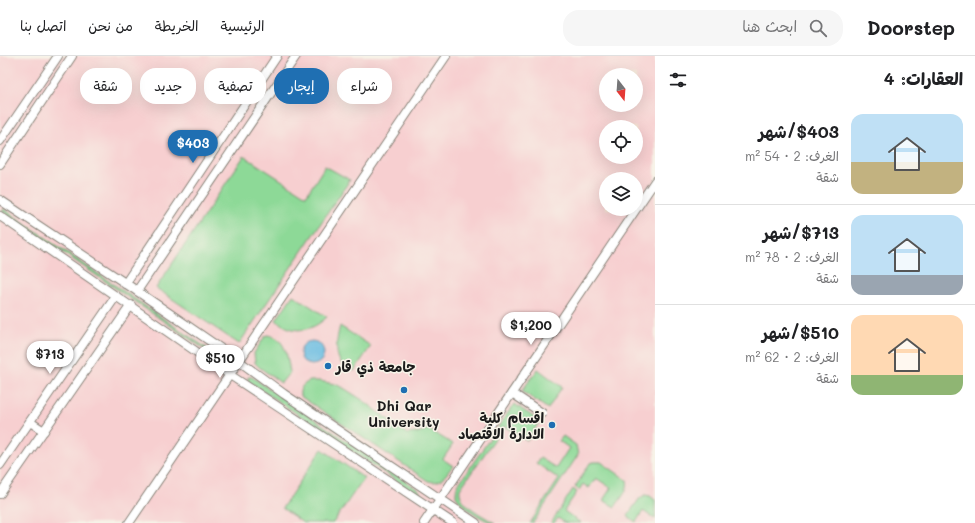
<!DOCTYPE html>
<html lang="ar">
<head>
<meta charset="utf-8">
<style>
  :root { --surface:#fff; --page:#f6f6f6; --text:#202124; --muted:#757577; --line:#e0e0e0; --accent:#1f6fb2 }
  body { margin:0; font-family:Mali,"Playpen Sans Arabic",sans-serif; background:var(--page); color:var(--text); direction:rtl; height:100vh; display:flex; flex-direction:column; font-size:15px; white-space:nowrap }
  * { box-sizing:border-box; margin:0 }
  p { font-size:13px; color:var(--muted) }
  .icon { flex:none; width:22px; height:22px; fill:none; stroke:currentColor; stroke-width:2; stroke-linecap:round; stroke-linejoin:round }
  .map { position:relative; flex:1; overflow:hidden; direction:ltr }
  .drawer { display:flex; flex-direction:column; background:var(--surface); width:320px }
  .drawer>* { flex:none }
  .top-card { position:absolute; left:12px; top:12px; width:380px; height:36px; direction:rtl; display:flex; gap:8px }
  .needle { width:26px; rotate:163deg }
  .tools { position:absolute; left:599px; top:12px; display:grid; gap:8px }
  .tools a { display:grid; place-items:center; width:44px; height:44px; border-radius:50%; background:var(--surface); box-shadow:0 4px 16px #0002; font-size:20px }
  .price { position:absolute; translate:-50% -34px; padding:0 9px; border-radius:14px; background:#fff; color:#222; font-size:13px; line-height:26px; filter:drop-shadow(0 1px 2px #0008) }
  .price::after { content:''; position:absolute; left:50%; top:24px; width:12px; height:9px; margin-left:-6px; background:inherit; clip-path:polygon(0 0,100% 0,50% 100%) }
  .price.current { background:var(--accent); color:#fff }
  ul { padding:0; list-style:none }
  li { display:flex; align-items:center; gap:12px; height:100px; padding:0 12px }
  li+li { border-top:1px solid var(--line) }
  li span { display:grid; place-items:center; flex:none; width:112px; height:80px; border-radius:12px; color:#555 }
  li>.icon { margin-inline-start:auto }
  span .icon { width:48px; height:48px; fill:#fffc; stroke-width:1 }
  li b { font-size:17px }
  h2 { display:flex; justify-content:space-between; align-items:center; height:48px; padding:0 12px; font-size:17px }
  .tag { padding:0 14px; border-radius:16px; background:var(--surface); box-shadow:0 4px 16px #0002; font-size:14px; line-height:36px }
  .tag.current { background:var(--accent); color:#fff }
  header { display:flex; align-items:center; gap:24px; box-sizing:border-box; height:56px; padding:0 20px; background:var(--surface); border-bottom:1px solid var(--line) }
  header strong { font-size:19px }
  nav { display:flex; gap:22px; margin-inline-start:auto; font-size:14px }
  .search { width:280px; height:36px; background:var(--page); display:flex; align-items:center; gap:10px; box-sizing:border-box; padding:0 14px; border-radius:16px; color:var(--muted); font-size:15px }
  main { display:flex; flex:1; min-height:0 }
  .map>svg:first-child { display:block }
</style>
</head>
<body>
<header>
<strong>Doorstep</strong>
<div class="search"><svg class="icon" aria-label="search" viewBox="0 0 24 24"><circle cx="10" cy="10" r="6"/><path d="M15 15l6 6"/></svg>ابحث هنا</div>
<nav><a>الرئيسية</a><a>الخريطة</a><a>من نحن</a><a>اتصل بنا</a></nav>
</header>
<main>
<section class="drawer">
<h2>العقارات: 4<svg class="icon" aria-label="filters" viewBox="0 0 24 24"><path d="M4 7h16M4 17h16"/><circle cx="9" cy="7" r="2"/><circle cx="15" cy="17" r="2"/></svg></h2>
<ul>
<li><span style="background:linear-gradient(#bfe0f5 60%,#c2b280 0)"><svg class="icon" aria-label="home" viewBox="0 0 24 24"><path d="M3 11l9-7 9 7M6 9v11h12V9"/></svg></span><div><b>$403/شهر</b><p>الغرف: 2 · 54 m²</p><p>شقة</p></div></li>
<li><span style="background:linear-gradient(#bfe0f5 75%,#9aa5b1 0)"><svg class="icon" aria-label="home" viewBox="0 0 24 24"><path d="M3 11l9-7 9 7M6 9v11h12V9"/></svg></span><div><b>$713/شهر</b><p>الغرف: 2 · 78 m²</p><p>شقة</p></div></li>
<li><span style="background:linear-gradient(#ffd9b3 75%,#8fb573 0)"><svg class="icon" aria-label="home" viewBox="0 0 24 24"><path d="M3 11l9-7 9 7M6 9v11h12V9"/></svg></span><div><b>$510/شهر</b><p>الغرف: 2 · 62 m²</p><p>شقة</p></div></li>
</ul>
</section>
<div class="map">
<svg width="655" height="467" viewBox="0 0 655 467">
  <rect width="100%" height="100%" fill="#f7f3e8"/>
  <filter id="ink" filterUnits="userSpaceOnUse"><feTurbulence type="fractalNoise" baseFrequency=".025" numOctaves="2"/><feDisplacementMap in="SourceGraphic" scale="8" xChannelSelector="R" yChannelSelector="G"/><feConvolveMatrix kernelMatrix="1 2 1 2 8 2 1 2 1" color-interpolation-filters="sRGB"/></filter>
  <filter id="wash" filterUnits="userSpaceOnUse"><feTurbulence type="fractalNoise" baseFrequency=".012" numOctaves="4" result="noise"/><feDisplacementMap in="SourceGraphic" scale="16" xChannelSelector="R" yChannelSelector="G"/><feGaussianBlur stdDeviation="0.9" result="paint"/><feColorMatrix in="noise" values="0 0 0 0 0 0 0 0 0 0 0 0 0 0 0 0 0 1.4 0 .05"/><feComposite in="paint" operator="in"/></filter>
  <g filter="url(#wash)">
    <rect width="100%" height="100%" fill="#f5e7d3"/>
    <path fill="#f7cfd0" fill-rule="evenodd" d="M0,0H655V467H0ZM606,19H636V49H606ZM606,71H636V101H606ZM606,123H636V153H606Z"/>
    <g fill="#8dd997" stroke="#547a5a">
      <path d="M244,100L306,140L325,110L350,124L239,288L156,232Z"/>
      <path d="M4,153L218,300L216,301L2,155Z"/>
      <path d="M293,239L327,261C311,276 293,279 276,264Z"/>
      <path d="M340,270L371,290L354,315C350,313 345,311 341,307C334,297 337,280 340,270Z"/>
      <path d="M268,279C286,282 287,300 290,316L281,327L259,311L255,307L254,297L265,280Z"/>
      <path d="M538,313L562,331L548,353L523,336V333Z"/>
      <path d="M248,321H252L419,434L420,437L416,438L248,325Z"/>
      <path d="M310,325H319L335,328L342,331L364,345L407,378L417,377L428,373L453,388L443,403L453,410C445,419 441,429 428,425L300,340C299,332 303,328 310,325Z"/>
      <path d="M514,348L540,365L527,385L504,370L460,433C457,448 484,460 495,467C486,467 459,449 456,440C456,437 456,433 457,430Z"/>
      <path d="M563,380L576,389L578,399L533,467H530L559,423L536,407L540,402L556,412L569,392L559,385Z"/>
      <path d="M322,393L364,422L333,467H303L282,452Z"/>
      <path d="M594,406H601L627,424C630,434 619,444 615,451L603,444L611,432L596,422L589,432L583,428L579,434L575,431L590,407Z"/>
      <path d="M573,433L577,436L564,455L581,467H565L558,462L554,467H551Z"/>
      <path d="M645,439L650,440L655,444V463L643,455L636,466L627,460L640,442Z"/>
    </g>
    <circle fill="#64bae1" stroke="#406b7e" cx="312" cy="297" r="12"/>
  </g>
  <g filter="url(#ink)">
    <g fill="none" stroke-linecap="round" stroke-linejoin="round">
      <g stroke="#888278" stroke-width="10">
        <g id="minor">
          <path d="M0,85L58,0"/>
          <path d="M0,108L72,0"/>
          <path d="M0,144L137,235L239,305L284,338L476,467"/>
          <path d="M0,160L230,319L453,467"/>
          <path d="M125,228L277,0"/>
          <path d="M137,235L296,0"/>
          <path d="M512,337L542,357"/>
          <path d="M30,366L44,375"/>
          <path d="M0,409L116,240"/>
          <path d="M0,438L131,249"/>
          <path d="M129,467L446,0"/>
          <path d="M424,467L655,125"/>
        </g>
      </g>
      <use href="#minor" stroke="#fff" stroke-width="8"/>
    </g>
  </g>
  <g fill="#1f6fb2" stroke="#f7f3e8" stroke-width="1.5">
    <circle cx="328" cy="310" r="4"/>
    <circle cx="404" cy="334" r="4"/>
    <circle cx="552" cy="369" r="4"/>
  </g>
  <g text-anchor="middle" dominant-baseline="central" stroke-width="3" stroke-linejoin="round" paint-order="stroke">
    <g font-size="14" font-weight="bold" fill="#1c1c1c" stroke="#f7f3e8" text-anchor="start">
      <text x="336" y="310">جامعة ذي قار</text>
      <text x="404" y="349" text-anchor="middle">Dhi Qar<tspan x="404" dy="16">University</tspan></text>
      <text x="544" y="361" text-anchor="end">اقسام كلية<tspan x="544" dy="16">الادارة الاقتصاد</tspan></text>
    </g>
  </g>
</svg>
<div class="tools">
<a><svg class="needle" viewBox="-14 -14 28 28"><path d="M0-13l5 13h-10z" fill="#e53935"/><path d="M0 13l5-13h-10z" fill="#757577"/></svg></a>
<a><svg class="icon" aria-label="locate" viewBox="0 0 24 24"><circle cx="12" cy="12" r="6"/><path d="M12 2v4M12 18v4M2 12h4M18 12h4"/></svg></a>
<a><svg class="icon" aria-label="layers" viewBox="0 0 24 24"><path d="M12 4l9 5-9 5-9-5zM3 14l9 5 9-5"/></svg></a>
</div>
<b class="price current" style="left:193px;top:108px">$403</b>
<b class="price" style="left:531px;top:290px">$1,200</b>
<b class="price" style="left:50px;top:319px">$713</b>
<b class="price" style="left:220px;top:323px">$510</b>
<div class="top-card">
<a class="tag">شراء</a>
<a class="tag current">إيجار</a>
<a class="tag">تصفية</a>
<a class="tag">جديد</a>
<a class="tag">شقة</a>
</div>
</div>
</main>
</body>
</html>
